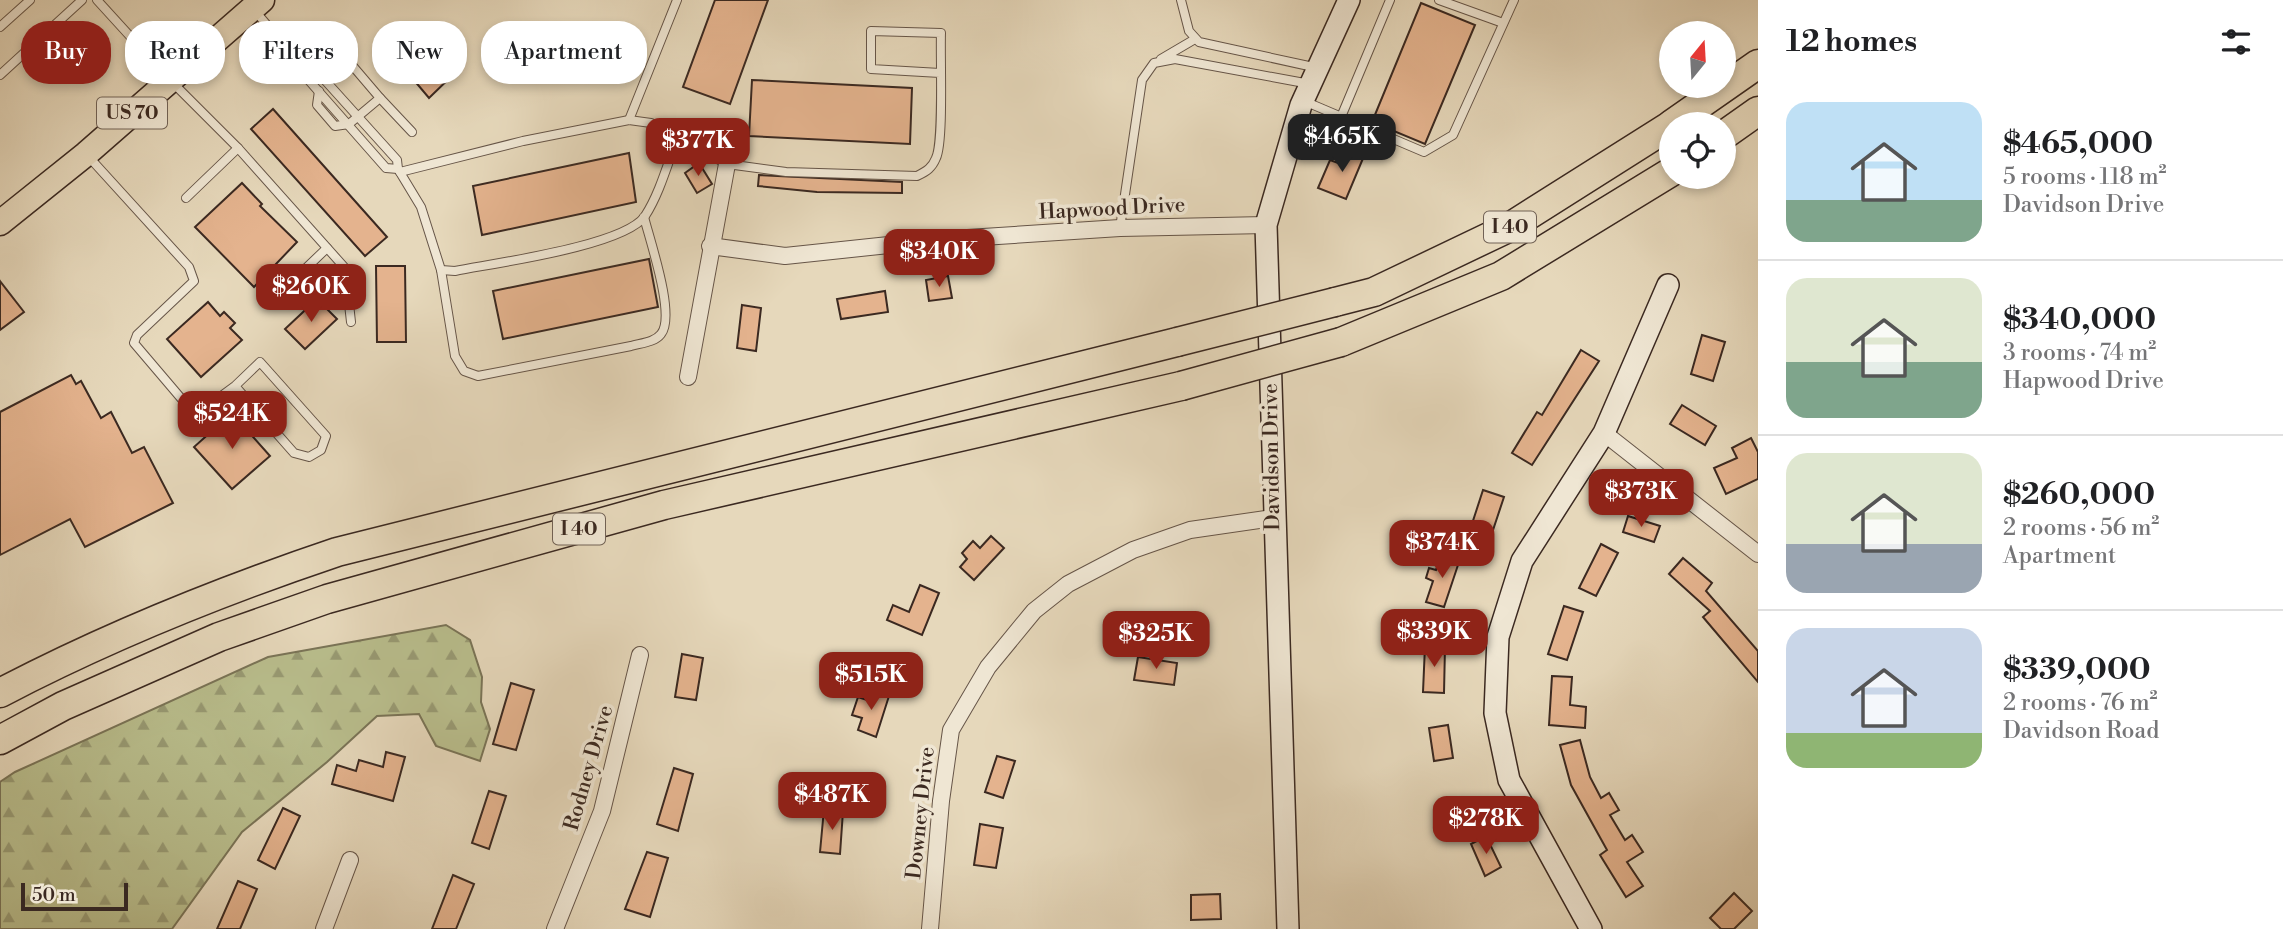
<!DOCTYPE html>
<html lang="en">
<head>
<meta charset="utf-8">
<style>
  :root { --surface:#fff; --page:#f2f2f2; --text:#202124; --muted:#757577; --line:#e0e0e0; --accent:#8f2418 }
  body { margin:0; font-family:"Libre Bodoni",serif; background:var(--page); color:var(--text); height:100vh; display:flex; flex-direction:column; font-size:26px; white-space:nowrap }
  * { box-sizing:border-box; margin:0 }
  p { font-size:23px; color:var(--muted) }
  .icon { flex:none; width:38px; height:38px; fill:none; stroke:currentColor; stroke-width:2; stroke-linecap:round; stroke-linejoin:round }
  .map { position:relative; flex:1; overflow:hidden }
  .drawer { display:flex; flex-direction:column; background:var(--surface); width:525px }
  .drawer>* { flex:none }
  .hud { position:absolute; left:21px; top:21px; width:665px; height:63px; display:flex; gap:14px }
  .needle { width:46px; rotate:18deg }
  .fabs { position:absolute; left:1659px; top:21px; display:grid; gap:14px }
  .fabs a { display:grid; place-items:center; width:77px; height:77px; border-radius:50%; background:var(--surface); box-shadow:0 4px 10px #0003; font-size:35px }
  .scale { position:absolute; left:21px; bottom:18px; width:107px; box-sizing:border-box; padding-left:7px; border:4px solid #3b2921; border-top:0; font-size:19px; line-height:24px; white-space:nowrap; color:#3b2921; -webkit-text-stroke:5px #efe6d3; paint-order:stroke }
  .price { position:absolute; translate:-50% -60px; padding:0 16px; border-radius:14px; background:var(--accent); color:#fff; font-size:23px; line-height:46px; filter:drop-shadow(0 2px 4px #0008) }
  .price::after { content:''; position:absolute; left:50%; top:42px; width:21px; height:16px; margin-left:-10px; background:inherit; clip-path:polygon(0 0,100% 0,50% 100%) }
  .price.selected { background:#222; color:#fff }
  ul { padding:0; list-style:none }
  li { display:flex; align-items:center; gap:21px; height:175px; padding:0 28px }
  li+li { border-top:2px solid var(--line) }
  li span { display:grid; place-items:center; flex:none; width:196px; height:140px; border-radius:21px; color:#555 }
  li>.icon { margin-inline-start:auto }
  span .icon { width:84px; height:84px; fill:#fffc; stroke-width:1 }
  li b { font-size:30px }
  h2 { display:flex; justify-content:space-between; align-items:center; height:84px; padding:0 28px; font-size:30px }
  .pill { padding:0 24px; border-radius:28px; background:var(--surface); box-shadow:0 4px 10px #0003; font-size:24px; line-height:63px }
  .pill.selected { background:var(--accent); color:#fff }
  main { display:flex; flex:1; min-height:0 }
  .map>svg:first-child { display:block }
</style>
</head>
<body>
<main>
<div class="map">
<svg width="1758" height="929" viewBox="0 0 1758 929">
  <defs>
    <pattern id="forest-firs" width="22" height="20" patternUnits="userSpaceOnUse" patternTransform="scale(1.75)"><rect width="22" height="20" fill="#b9be8d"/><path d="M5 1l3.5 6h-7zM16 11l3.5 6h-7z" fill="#989a73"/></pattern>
  </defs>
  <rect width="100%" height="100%" fill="#e6d8bb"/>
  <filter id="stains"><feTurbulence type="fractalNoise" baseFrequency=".00286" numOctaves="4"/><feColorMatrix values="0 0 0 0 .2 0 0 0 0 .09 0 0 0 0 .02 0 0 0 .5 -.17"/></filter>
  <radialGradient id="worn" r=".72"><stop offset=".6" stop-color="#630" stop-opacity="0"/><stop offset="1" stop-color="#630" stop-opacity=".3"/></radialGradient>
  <path fill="url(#forest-firs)" stroke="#7a7457" stroke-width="2" d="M446,625L470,640L482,677L481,702L490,729L480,761L436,746L419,714L377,716L327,762L242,832L172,929H0V782L15,772L268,657Z"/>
  <g fill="#e4b38e" stroke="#3b2921" stroke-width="2">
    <path d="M715,0H768L730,104L683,87Z"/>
    <path d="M1421,3L1475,25L1425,144L1372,122Z"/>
    <path d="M442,50L459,69L429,98L413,79Z"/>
    <path d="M752,80L912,88L910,144L749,136Z"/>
    <path d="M273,109L387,237L365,256L251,129Z"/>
    <path d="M1344,148L1364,156L1346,199L1318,188L1330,160L1338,163Z"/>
    <path d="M629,153L636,202L482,235L473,186Z"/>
    <path d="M699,163L712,184L697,193L685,173Z"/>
    <path d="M759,175L902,182V193L817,192L758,186Z"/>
    <path d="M242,183L262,204L260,206L297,242L254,287L195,227Z"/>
    <path d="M649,259L658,307L503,339L493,291Z"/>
    <path d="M376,266H405L406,342H377Z"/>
    <path d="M948,276L952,298L929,301L926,280Z"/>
    <path d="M0,281L24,312L0,330Z"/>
    <path d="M885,291L888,312L841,319L837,299Z"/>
    <path d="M317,299L337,319L305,349L285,329Z"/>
    <path d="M208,302L220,316L224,312L235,323L230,328L242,340L201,377L167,339Z"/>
    <path d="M742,305L761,308L756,351L737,348Z"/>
    <path d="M1702,335L1725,342L1713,381L1691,374Z"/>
    <path d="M1581,350L1599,361L1532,465L1512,453L1537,412L1542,415Z"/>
    <path d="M71,375L76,384L81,381L101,418L111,412L132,453L144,447L173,503L85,547L70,519L0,555V412Z"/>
    <path d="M1682,405L1716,426L1705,445L1670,424Z"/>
    <path d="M232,413L270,456L232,489L194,447Z"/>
    <path d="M1751,438L1758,452V479L1726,494L1714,468L1737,458L1732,448Z"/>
    <path d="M1483,490L1504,497L1491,536L1470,530Z"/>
    <path d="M1628,516L1660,526L1654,542L1623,532Z"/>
    <path d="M991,536L1004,548L974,580L960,567L967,559L962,553L973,541L980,548Z"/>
    <path d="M1601,544L1618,553L1596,596L1579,588Z"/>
    <path d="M1442,553L1460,559L1444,607L1426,602L1433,581L1426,578L1429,568L1436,570Z"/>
    <path d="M1683,558L1712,583L1706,591L1758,651V682L1703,617L1710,611L1669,574Z"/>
    <path d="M920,585L939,593L922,635L887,620L893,605L909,612Z"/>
    <path d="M1564,606L1583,612L1567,660L1548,654Z"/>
    <path d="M1425,646H1445L1444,693L1423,692Z"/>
    <path d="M682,654L703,658L696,700L675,697Z"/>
    <path d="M1138,657L1177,663L1174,685L1134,680Z"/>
    <path d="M1552,676L1572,677L1570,705L1586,707L1585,728L1549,725Z"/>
    <path d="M511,683L534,690L516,750L493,744Z"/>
    <path d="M871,690L889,696L876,737L858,730L862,718L852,715L858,697L867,700Z"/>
    <path d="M1448,725L1453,758L1434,761L1429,728Z"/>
    <path d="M1580,740L1590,777L1601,798L1609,793L1619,810L1610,815L1625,840L1632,835L1643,852L1627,862L1643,886L1626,897L1600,855L1607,850L1571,785L1560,745Z"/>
    <path d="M386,752L405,757L393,801L332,784L337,765L356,771L359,760L383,767Z"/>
    <path d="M997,756L1015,761L1003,798L985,792Z"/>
    <path d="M674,768L693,774L678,831L657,824Z"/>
    <path d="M489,791L506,796L489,849L472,843Z"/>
    <path d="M283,808L300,816L275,869L258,860Z"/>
    <path d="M824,809L843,811L840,854L820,852Z"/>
    <path d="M980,824L1003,828L996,868L974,865Z"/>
    <path d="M1486,836L1501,867L1485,876L1471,844Z"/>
    <path d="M647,852L668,858L650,917L625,909Z"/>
    <path d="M453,875L474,884L456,929H432Z"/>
    <path d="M238,881L257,889L240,929H217Z"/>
    <path d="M1734,893L1752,911L1734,929H1721L1710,918Z"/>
    <path d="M1220,894L1221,919L1191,920V895Z"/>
  </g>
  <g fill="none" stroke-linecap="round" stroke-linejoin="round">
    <g stroke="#665548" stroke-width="10">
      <g id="lane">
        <path d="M97,0L169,79L238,148L345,268L351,322"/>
        <path d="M1181,0L1189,31L1199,42L1318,68"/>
        <path d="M1439,0L1503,23"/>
        <path d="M255,11L274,33L276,43L386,168L398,169"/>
        <path d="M0,27L30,0"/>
        <path d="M274,33L285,36L397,160L398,169L421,207L441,270L455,271C495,263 624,246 645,216C660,193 668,162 678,136"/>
        <path d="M1161,59L1195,39"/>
        <path d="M351,64L380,98"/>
        <path d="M0,75L82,0"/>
        <path d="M319,91L317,105L335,126L349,124L380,98L412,132"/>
        <path d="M1304,101L1424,152L1453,135L1514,0"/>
        <path d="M1341,117L1390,0"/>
        <path d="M629,120L677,0"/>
        <path d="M88,156L189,267L194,281L137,335L134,343L191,410L201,411L235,386L260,362L326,436L321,450L309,457L294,453L235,386"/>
        <path d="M400,172L523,141L629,120L651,123L727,164L786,172L917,176C927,171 932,168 936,158C944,141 940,57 941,33L871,31V69L940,73"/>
        <path d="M186,198L238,148"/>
        <path d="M1120,228L1142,80L1154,63L1175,59L1310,84"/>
        <path d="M441,270L455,356L464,371L478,376L631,346C642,343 655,342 661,334C676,316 650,241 644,217"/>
        <path d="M281,292L327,248"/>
      </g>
    </g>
    <g stroke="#665548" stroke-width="18">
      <g id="street">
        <path d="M710,246L785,256L936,240L1120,228L1266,225"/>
        <path d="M688,377L727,164"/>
        <path d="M1604,433L1758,554"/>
        <path d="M324,929L350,860"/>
        <path d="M555,929L602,811L640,655"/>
        <path d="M930,929L941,801L951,730L988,667L1034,611L1068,584L1133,550L1190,530L1273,518"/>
      </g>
    </g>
    <g stroke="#3b2921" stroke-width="24">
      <g id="secondary">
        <path d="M1288,929L1266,225L1301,105L1349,0"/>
        <path d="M1591,929L1509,780L1495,713L1498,637L1522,561L1604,433L1668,285"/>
      </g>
    </g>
    <g stroke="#3b2921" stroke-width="27">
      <path id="primary" d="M0,223L86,154L262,0"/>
    </g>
    <g stroke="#3b2921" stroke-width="31">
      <g id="highway">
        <path d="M1672,124L1758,64"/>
        <path d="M1724,135L1758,111"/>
        <path d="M1335,302L1374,292L1508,228L1671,125"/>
        <path d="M1341,342L1501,276L1671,172"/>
        <path d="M0,693C109,636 221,591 337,552L1177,342"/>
        <path d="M0,740L63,706L219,637L327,599L664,505L1181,386"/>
      </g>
    </g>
    <use href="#lane" stroke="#efe6d3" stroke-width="8"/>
    <use href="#street" stroke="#efe6d3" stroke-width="16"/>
    <use href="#secondary" stroke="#efe6d3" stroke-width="21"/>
    <use href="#primary" stroke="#e6d8bb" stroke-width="24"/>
    <use href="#highway" stroke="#e6d8bb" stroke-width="28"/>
    <g stroke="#3b2921" stroke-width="31" stroke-linecap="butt">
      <g id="highway-bridge">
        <path d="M1177,342L1335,302"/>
        <path d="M1181,386L1341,342"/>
      </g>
    </g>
    <use href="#highway-bridge" stroke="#e6d8bb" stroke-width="28"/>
  </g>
  <g text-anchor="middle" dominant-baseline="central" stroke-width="7" stroke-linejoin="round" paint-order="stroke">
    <g fill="#efe6d3" stroke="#716256" stroke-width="2">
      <rect x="97" y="97.5" width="70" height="31" rx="5"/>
      <rect x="1484" y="211.5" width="52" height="31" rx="5"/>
      <rect x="553" y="513.5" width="52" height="31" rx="5"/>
    </g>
    <g font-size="19" font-weight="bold" fill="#3b2921">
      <text x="132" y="113">US 70</text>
      <text x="1510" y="227">I 40</text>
      <text x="579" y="529">I 40</text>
    </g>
    <g font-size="21" fill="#3b2921" stroke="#efe6d3">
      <text transform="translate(1112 209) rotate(-3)">Hapwood Drive</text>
      <text transform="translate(1272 457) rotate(-91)">Davidson Drive</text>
      <text transform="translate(589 768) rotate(-74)">Rodney Drive</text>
      <text transform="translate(921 813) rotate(-84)">Downey Drive</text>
    </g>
  </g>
  <rect width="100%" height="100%" filter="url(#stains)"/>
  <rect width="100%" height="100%" fill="url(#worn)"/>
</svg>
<div class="fabs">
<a><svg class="needle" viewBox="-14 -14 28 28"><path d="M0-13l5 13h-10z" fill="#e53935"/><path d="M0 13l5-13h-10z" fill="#757577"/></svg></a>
<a><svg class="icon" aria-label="locate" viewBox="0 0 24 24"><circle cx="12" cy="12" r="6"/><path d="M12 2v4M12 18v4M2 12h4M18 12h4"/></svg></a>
</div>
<div class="scale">50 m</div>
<b class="price selected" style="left:1342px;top:174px">$465K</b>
<b class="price" style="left:698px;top:178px">$377K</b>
<b class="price" style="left:939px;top:289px">$340K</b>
<b class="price" style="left:311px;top:324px">$260K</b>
<b class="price" style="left:232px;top:451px">$524K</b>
<b class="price" style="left:1641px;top:529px">$373K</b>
<b class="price" style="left:1442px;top:580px">$374K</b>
<b class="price" style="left:1434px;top:669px">$339K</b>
<b class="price" style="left:1156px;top:671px">$325K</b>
<b class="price" style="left:871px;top:712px">$515K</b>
<b class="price" style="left:832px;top:832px">$487K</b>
<b class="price" style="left:1486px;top:856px">$278K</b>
<div class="hud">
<a class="pill selected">Buy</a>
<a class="pill">Rent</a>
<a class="pill">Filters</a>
<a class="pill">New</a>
<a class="pill">Apartment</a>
</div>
</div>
<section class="drawer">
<h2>12 homes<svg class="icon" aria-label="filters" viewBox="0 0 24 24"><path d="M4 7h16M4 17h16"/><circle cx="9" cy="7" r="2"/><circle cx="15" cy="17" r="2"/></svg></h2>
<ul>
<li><span style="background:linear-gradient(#bfe0f5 70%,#7fa58c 0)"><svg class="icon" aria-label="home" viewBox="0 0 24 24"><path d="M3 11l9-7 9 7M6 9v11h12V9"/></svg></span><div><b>$465,000</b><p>5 rooms · 118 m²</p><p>Davidson Drive</p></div></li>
<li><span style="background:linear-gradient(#dfe7d0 60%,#7fa58c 0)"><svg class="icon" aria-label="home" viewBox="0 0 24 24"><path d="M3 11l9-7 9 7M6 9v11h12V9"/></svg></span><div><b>$340,000</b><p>3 rooms · 74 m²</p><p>Hapwood Drive</p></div></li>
<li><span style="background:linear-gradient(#dfe7d0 65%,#9aa5b1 0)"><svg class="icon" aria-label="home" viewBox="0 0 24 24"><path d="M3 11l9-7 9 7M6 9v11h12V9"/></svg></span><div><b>$260,000</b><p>2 rooms · 56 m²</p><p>Apartment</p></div></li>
<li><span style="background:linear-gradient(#c9d6e8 75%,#8fb573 0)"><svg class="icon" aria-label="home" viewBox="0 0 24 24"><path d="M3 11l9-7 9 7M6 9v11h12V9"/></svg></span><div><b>$339,000</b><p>2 rooms · 76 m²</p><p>Davidson Road</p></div></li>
</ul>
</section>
</main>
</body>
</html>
